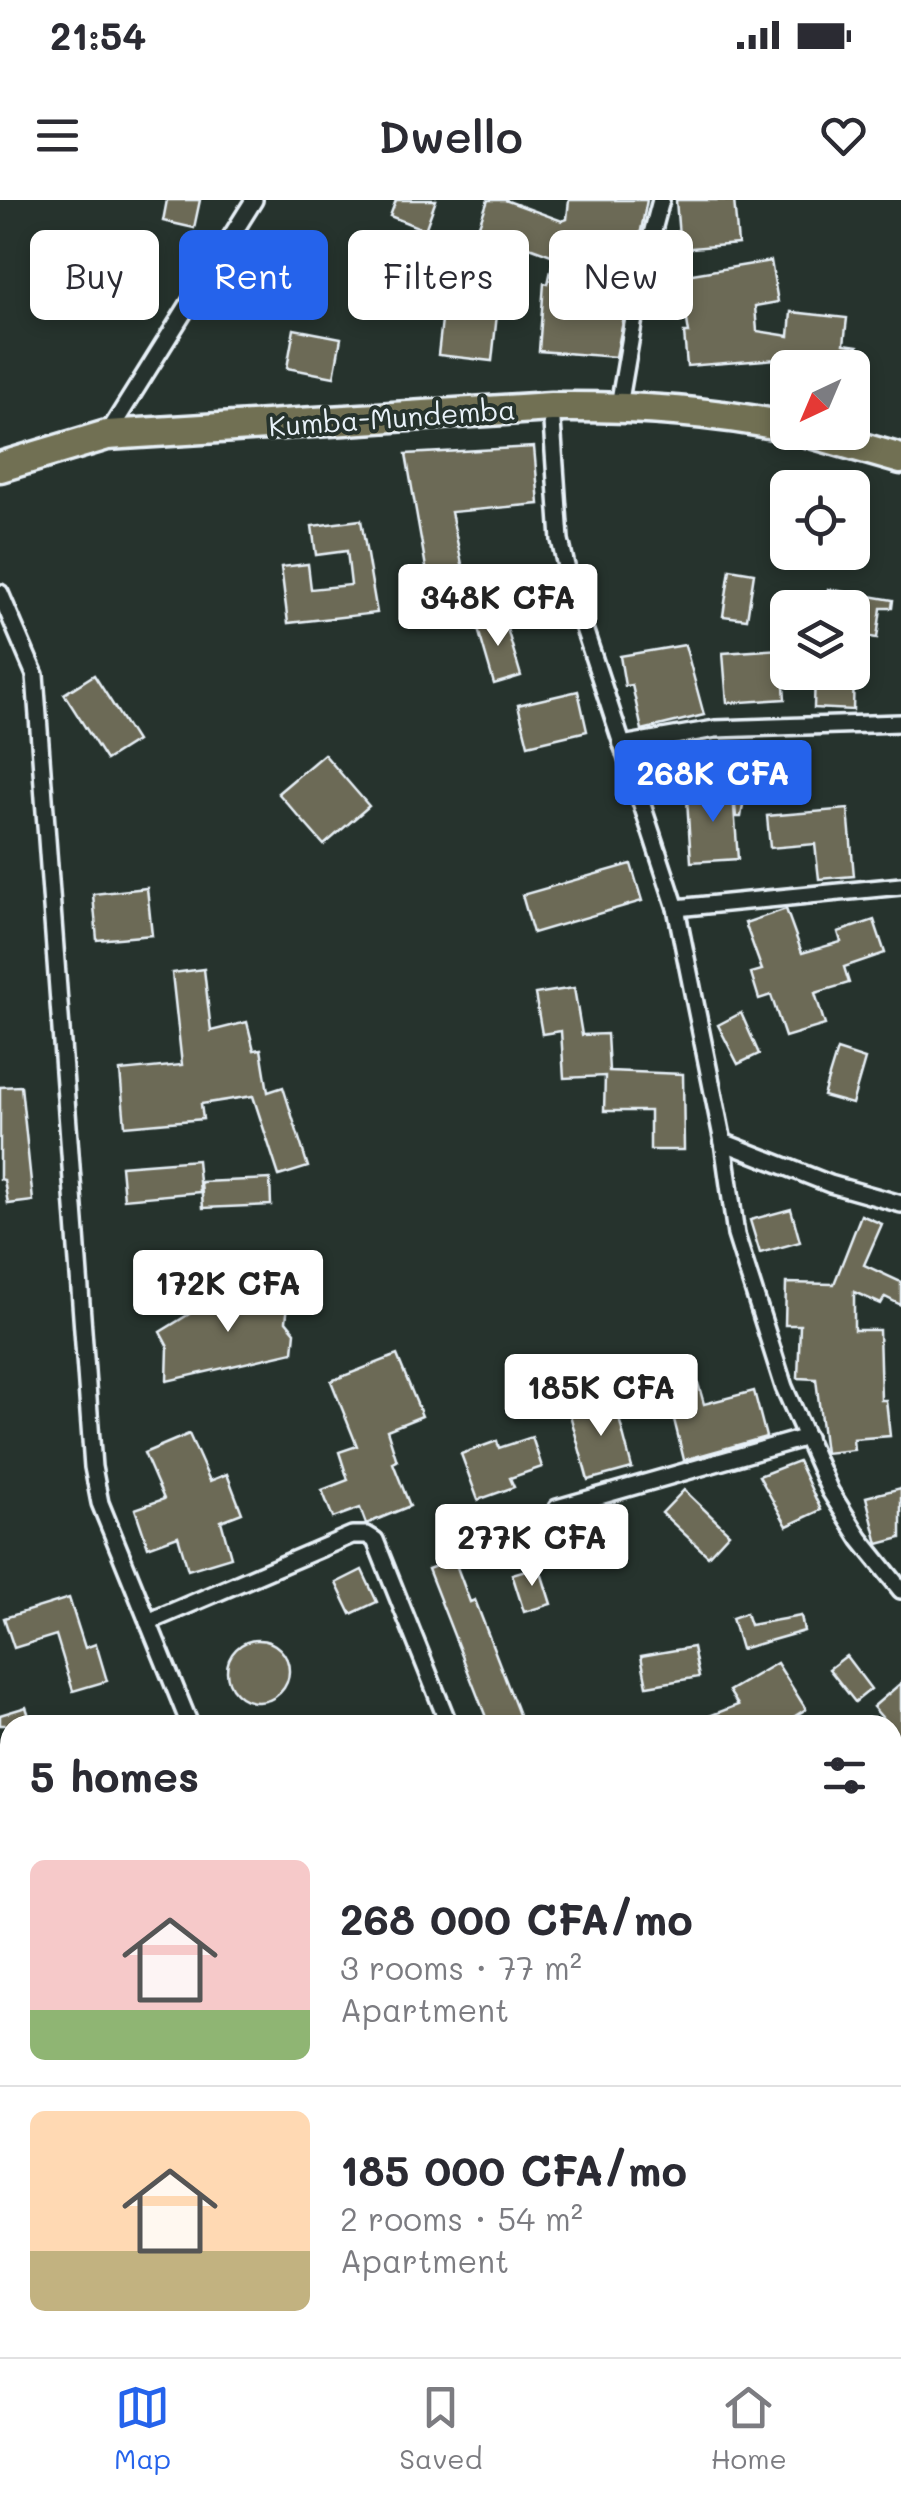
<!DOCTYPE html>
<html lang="en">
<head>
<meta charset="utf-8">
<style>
  :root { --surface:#fff; --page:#f7f7f7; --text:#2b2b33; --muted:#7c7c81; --line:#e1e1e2; --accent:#2563eb }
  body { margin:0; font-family:Mali,sans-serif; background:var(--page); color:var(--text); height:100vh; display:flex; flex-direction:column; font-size:38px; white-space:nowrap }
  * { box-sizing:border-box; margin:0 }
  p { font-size:32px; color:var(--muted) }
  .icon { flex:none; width:55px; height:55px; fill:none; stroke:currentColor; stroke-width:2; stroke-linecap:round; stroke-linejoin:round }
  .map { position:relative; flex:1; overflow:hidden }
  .side { position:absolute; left:0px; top:1515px; width:902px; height:642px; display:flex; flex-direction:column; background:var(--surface); border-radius:30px 30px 0 0; box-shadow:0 5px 15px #0003 }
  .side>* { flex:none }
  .guide { position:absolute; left:30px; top:30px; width:842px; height:90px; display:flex; gap:20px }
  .needle { width:65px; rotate:224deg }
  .tools { position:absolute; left:770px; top:150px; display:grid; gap:20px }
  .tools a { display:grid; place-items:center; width:100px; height:100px; border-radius:15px; background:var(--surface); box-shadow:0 5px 15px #0003; font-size:50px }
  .price { position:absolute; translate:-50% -85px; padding:0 22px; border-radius:10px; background:#fff; color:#222; font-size:32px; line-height:65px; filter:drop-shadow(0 2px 5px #0008) }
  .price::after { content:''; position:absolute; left:50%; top:60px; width:30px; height:22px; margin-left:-15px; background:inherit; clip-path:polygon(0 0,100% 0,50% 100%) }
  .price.on { background:var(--accent); color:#fff }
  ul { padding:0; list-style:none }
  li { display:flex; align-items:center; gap:30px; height:250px; padding:0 30px }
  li+li { border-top:2px solid var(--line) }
  li span { display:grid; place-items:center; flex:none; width:280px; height:200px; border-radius:15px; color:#555 }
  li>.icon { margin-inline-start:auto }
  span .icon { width:120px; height:120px; fill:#fffc; stroke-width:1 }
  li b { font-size:42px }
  h2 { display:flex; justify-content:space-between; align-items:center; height:120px; padding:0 30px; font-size:42px }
  .tag { padding:0 35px; border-radius:15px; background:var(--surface); box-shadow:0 5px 15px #0003; font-size:35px; line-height:90px }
  .tag.on { background:var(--accent); color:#fff }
  .status { display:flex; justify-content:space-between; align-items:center; height:70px; padding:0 50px; background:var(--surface); direction:ltr }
  .status svg { height:28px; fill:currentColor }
  header { display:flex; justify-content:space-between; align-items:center; height:130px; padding:0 30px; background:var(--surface); font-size:45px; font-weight:600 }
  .menu { display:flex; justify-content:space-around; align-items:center; height:140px; border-top:2px solid var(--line); background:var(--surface); font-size:28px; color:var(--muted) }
  .menu a { display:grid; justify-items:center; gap:5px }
  .menu .on { color:var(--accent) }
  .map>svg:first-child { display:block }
</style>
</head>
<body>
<div class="status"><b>21:54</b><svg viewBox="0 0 49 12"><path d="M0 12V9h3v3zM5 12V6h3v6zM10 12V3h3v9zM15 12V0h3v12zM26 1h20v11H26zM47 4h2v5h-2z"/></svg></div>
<header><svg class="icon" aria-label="menu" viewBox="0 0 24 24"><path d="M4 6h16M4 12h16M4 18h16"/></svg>Dwello<svg class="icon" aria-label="heart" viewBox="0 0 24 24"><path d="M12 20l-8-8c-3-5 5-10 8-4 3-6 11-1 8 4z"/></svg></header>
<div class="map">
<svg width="901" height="2157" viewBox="0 0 901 2157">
  <rect width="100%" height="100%" fill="#26332d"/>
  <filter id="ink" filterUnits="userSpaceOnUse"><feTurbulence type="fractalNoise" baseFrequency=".01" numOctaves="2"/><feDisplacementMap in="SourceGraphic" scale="20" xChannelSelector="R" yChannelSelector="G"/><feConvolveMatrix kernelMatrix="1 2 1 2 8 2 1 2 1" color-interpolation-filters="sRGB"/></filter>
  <g filter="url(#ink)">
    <g fill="#6c6a56" stroke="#e8f1f8" stroke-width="2.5">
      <path d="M167,0H200L194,28L163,21Z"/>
      <path d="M396,0H436L425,30L390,16Z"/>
      <path d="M488,0H505L562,21L567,19L569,0H647L616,157L539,151L544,83L548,84L554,56L478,28Z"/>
      <path d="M676,0H734L738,44L680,49Z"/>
      <path d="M771,61L778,102L755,106L757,131L789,136L791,112L847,118L844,144L858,146L855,168H791L776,165L777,159L687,166L684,133H689L680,76Z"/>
      <path d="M448,63L499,79L491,105H498L492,161L438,155L446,86L441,84Z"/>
      <path d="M235,65L291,78L286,98L230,85Z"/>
      <path d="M294,129L341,138L334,177L287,168Z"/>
      <path d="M534,247L539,304L451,312L467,388L431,396L406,254Z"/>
      <path d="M361,320L377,413L288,423L281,367L308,364L311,389L351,385L347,351L316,355L312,326Z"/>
      <path d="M730,369L754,373L747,419L723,416Z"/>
      <path d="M828,389L893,400L892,408H881L877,438L852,434V408H825Z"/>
      <path d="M503,415L521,476L494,484L476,422Z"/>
      <path d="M685,445L704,515L642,530L632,485L625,486L620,456Z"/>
      <path d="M781,449L785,499L727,503L723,453Z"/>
      <path d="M815,472H854L853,510L814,508Z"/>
      <path d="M94,475L136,541L106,560L64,494Z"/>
      <path d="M578,491L587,531L528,545L518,505Z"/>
      <path d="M730,543L753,547L741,617H736Z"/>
      <path d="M324,554L369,606L324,645L278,593Z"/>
      <path d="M720,563L733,594L738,659L691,662L687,599L714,597Z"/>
      <path d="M848,609L854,676L819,679L815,644L770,648L767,616Z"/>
      <path d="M631,664L642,701L533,733L522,695Z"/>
      <path d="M147,688L152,735L97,740L93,694Z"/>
      <path d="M786,709L802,753L841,742L838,732L874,720L885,753L844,767L849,783L815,793L825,825L785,837L771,795L759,799L751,773L762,770L745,723Z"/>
      <path d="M204,769L211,831L247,822L254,850L261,849L268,892L283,887L308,967L279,976L253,896L201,904L203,919L125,926L120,871L182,865L172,773Z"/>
      <path d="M574,788L582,835L607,834L609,871L683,874L684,950H650V911H604L605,876L564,878L561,831L542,834L535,794Z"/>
      <path d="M741,813L759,854L738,864L718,825Z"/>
      <path d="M837,850L865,859L852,904L823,896Z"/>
      <path d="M21,886L33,1001L8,1004L4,980L0,979V887Z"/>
      <path d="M197,960L200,992L124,999L121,966Z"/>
      <path d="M270,979L271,1005L203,1008L201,982Z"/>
      <path d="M791,1009L800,1042L760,1053L750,1020Z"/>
      <path d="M861,1015L882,1024L864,1065L901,1082V1105L885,1097L881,1104L854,1092V1130H879L881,1200H886L890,1236L853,1239L854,1250L825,1253L816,1179L798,1178L800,1125H785L786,1083L834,1084Z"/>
      <path d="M280,1096L288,1105L286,1121L295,1132L293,1152L167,1181L168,1147L160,1132L217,1097Z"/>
      <path d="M397,1155L422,1216L387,1230L397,1261L393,1263L410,1306L366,1324L360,1308L333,1318L322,1290L348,1280L339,1252L357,1246L331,1181Z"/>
      <path d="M698,1183L704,1204L754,1191L766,1237L684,1260L667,1191Z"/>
      <path d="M614,1199L632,1268L588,1280L569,1211Z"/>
      <path d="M189,1234L210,1281L227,1274L242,1313L221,1321L231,1357L188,1370L178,1336L148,1347L135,1309L164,1299L144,1253Z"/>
      <path d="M532,1237L542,1267L510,1278L514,1287L478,1300L461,1254L497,1241L499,1248Z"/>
      <path d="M798,1261L821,1310L787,1326L759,1276Z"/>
      <path d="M901,1288V1338L878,1344L866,1297Z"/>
      <path d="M684,1290L729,1333L708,1356L662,1313Z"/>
      <path d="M454,1359L470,1402L475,1400L523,1525H489L428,1369Z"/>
      <path d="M539,1366L551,1404L524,1412L512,1374Z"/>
      <path d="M362,1370L377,1402L351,1414L336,1383Z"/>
      <path d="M69,1398L85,1448L96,1444L107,1481L73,1491L56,1435L14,1448L4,1418Z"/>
      <path d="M746,1413L750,1425L801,1416L804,1431L741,1449L732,1418Z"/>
      <circle cx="258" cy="1471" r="31"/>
      <path d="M693,1447L699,1477L647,1486L641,1456Z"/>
      <path d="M846,1456L871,1489L855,1502L829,1469Z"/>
      <path d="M777,1463L806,1509L781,1525H686L738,1505L729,1491Z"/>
      <path d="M901,1483V1539L873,1507Z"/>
      <path d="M26,1507L32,1525H0V1515Z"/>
    </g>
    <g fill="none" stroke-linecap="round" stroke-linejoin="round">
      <g stroke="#e8f1f8" stroke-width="22">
        <g id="minor">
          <path d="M619,206L642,72L661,0"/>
          <path d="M551,207L560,340L572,392L676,708L723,942L736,1035L784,1187L830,1291L860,1339L901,1390"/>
          <path d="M107,235L254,0"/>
          <path d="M0,393L35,475L93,1267L100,1303L190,1525"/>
          <path d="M622,545L715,529L901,523"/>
          <path d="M676,708L901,686"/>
          <path d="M723,942L830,984L901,1004"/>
          <path d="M557,1308L807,1237"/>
          <path d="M148,1422L352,1335H367L375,1340L449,1525"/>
          <path d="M892,1595L901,1589"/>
          <path d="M0,1809L10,1806"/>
        </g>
      </g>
      <g stroke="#e8f1f8" stroke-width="35">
        <g id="trunk">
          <path d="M807,232L901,259"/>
          <path d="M0,267L107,235L551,207C631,206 709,210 788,227"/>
        </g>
      </g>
      <use href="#minor" stroke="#26332d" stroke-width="15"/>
      <use href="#trunk" stroke="#716f52" stroke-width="28"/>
    </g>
  </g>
  <g text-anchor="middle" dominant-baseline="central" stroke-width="8" stroke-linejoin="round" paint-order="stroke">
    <g font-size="28" fill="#e8f1f8" stroke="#26332d">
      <text transform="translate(392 217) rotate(-4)">Kumba-Mundemba</text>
    </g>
  </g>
</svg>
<div class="tools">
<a><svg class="needle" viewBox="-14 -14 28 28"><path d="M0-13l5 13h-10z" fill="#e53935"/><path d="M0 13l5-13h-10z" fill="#7c7c81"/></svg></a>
<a><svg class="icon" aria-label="locate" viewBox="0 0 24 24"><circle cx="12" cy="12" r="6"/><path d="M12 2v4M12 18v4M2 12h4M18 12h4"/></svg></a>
<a><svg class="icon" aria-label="layers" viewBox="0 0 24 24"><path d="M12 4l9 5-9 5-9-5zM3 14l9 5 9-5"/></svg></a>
</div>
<b class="price" style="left:498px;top:449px">348K CFA</b>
<b class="price on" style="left:713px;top:625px">268K CFA</b>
<b class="price" style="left:228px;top:1135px">172K CFA</b>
<b class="price" style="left:601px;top:1239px">185K CFA</b>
<b class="price" style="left:532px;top:1389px">277K CFA</b>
<div class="guide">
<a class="tag">Buy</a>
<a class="tag on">Rent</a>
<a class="tag">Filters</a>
<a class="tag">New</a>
</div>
<section class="side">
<h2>5 homes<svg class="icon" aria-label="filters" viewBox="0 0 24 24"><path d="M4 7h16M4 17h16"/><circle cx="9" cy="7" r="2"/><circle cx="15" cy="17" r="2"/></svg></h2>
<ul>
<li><span style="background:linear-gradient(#f6c9c9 75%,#8fb573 0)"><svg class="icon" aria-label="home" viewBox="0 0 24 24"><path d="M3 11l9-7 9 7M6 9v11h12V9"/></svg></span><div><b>268 000 CFA/mo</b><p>3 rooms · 77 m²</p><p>Apartment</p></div></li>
<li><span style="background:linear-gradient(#ffd9b3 70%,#c2b280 0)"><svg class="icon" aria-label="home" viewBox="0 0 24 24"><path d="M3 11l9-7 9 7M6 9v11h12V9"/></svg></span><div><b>185 000 CFA/mo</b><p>2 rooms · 54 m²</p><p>Apartment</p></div></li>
</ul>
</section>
</div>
<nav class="menu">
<a class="on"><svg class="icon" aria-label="map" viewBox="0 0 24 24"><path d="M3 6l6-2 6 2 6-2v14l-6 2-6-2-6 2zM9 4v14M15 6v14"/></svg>Map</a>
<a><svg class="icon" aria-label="saved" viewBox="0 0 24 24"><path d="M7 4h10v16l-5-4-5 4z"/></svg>Saved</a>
<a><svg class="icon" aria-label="home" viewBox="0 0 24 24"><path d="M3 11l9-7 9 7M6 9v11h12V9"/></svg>Home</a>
</nav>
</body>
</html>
